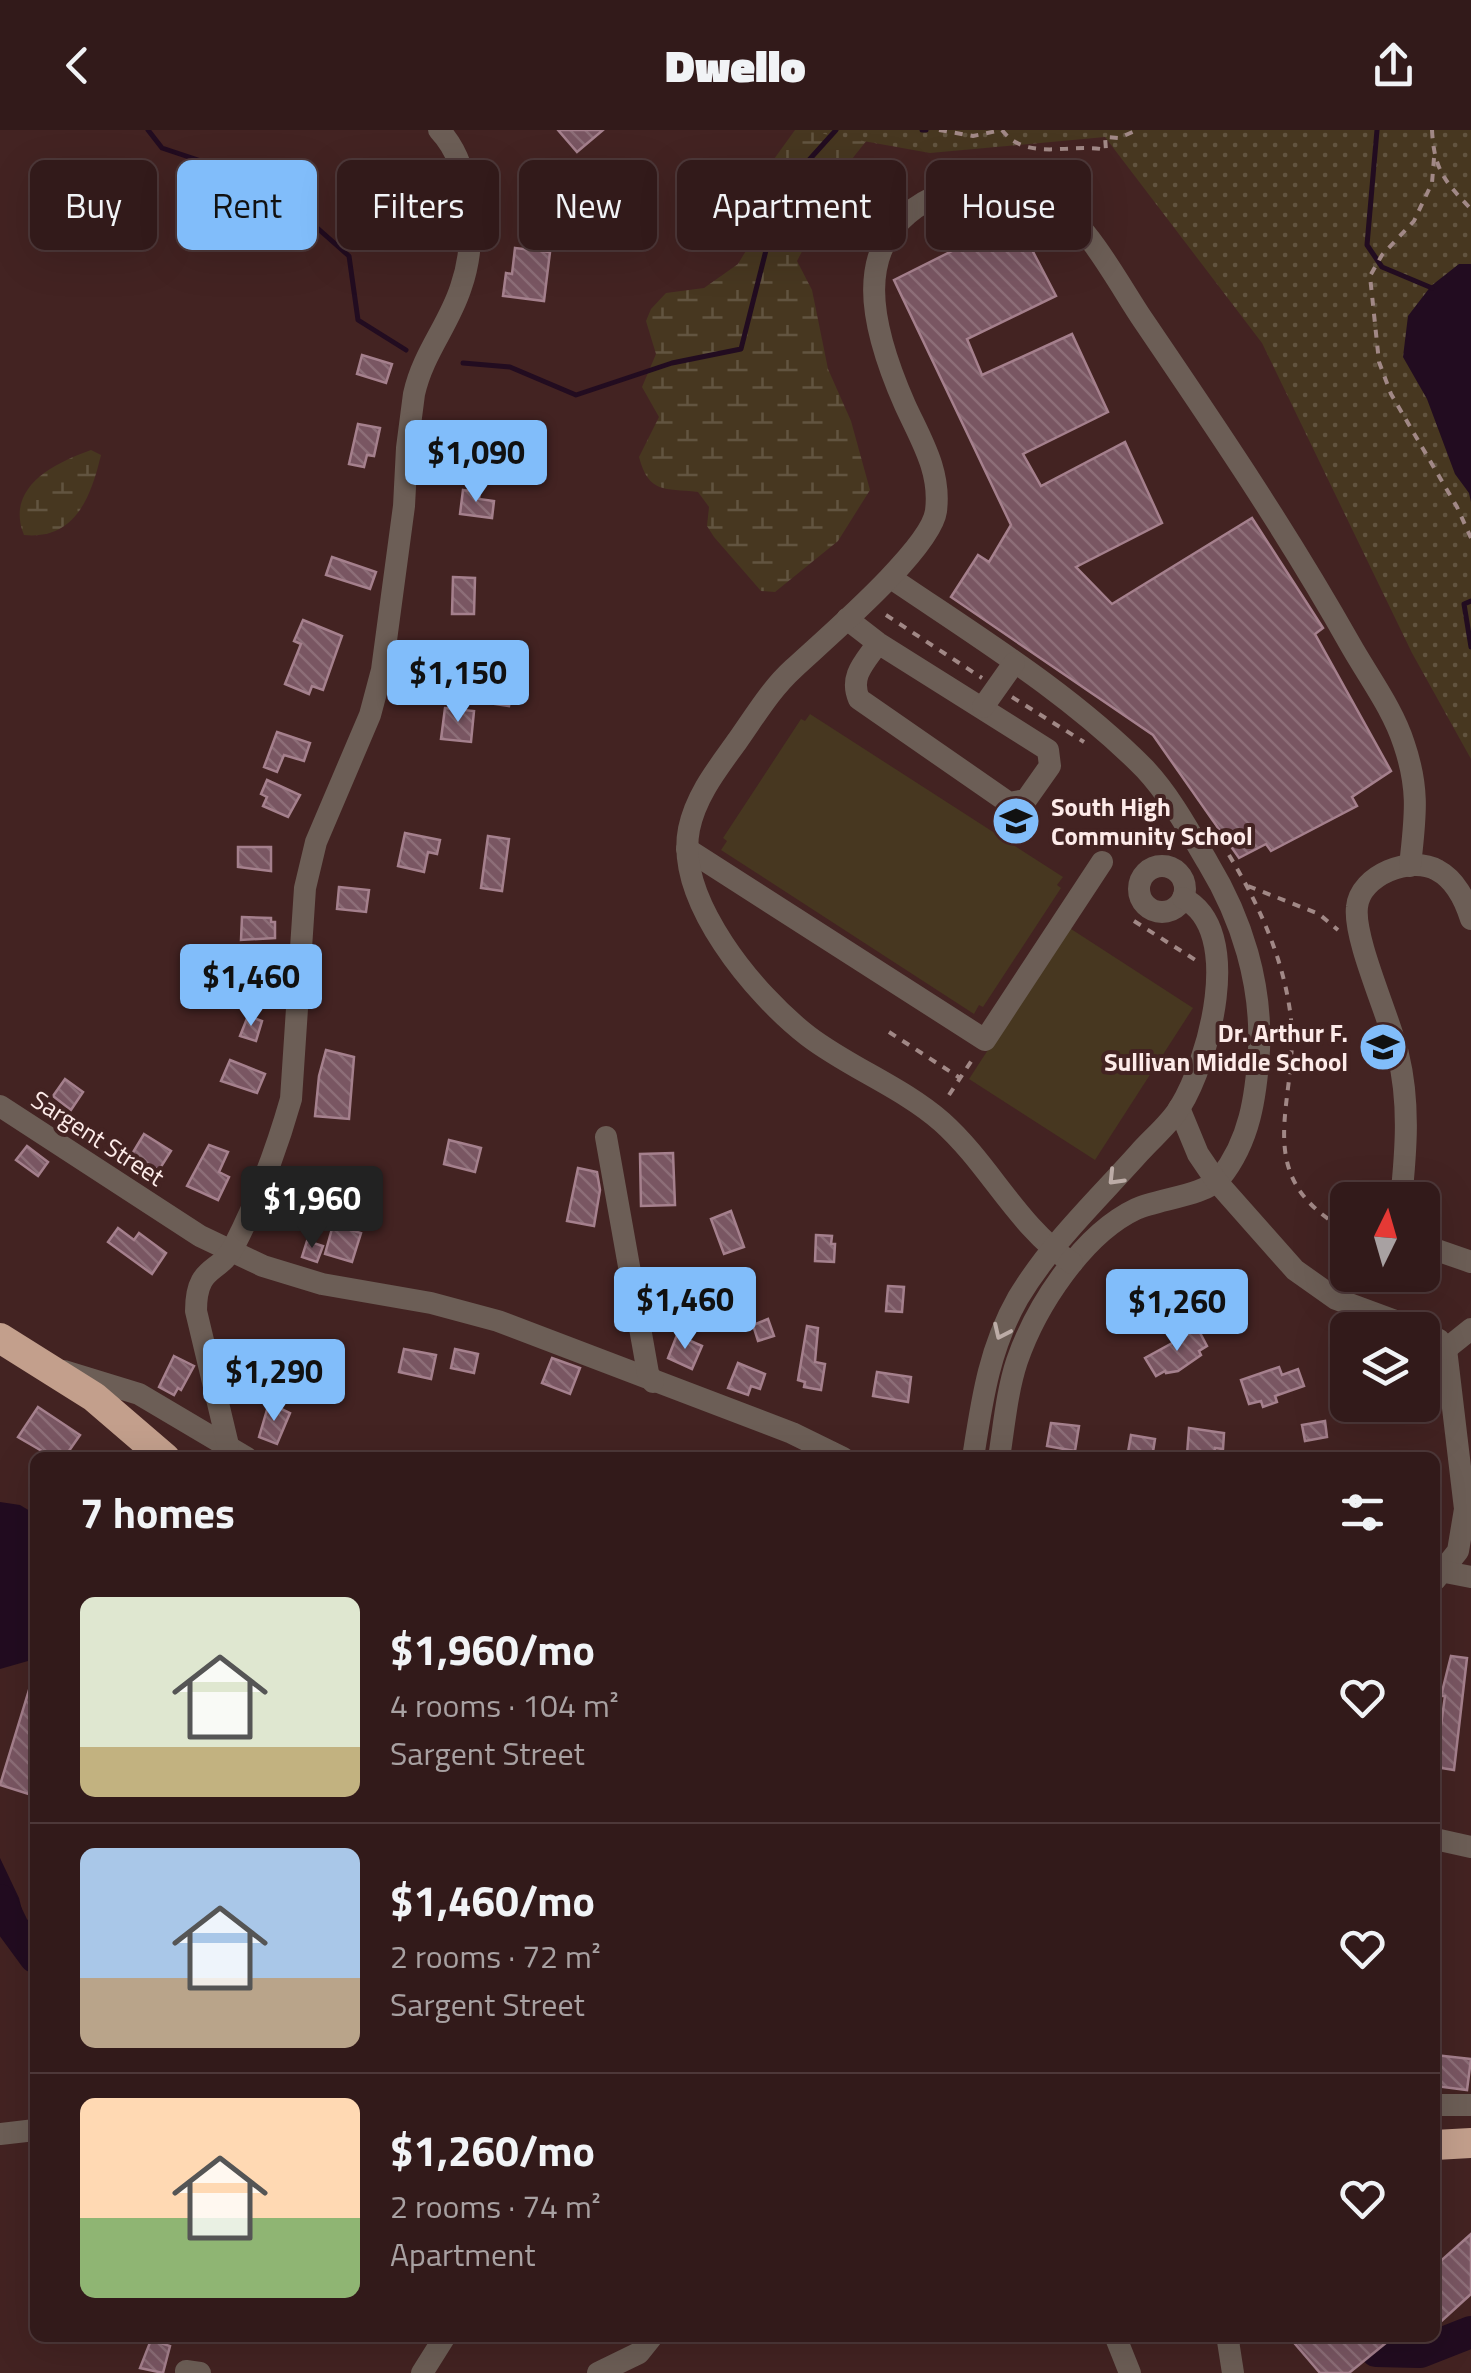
<!DOCTYPE html>
<html lang="en">
<head>
<meta charset="utf-8">
<style>
  :root { --surface:#321a1a; --page:#3d2727; --text:#f1f3f6; --muted:#a8a1a2; --line:#4d3839; --accent:#81bdfa }
  body { margin:0; font-family:"Titillium Web",sans-serif; background:var(--page); color:var(--text); height:100vh; display:flex; flex-direction:column; font-size:38px; white-space:nowrap }
  * { box-sizing:border-box; margin:0 }
  p { font-size:32px; color:var(--muted) }
  .icon { flex:none; width:55px; height:55px; fill:none; stroke:currentColor; stroke-width:2; stroke-linecap:round; stroke-linejoin:round }
  .map { position:relative; flex:1; overflow:hidden }
  .sheet { position:absolute; left:30px; top:1322px; width:1410px; height:890px; display:flex; flex-direction:column; background:var(--surface); border-radius:15px; box-shadow:0 10px 40px #0002,0 0 0 2px var(--line) }
  .sheet>* { flex:none }
  .banner { position:absolute; left:30px; top:30px; width:1412px; height:90px; display:flex; gap:20px }
  .needle { width:65px; rotate:5deg }
  .controls { position:absolute; left:1330px; top:1052px; display:grid; gap:20px }
  .controls a { display:grid; place-items:center; width:110px; height:110px; border-radius:15px; background:var(--surface); box-shadow:0 10px 40px #0002,0 0 0 2px var(--line); font-size:50px }
  .price { position:absolute; translate:-50% -85px; padding:0 22px; border-radius:10px; background:var(--accent); color:#111; font-size:32px; line-height:65px; filter:drop-shadow(0 2px 5px #0008) }
  .price::after { content:''; position:absolute; left:50%; top:60px; width:30px; height:22px; margin-left:-15px; background:inherit; clip-path:polygon(0 0,100% 0,50% 100%) }
  .price.selected { background:#222; color:#fff }
  ul { padding:0; list-style:none }
  li { display:flex; align-items:center; gap:30px; height:250px; padding:0 50px }
  li+li { border-top:2px solid var(--line) }
  li span { display:grid; place-items:center; flex:none; width:280px; height:200px; border-radius:15px; color:#555 }
  li>.icon { margin-inline-start:auto }
  span .icon { width:120px; height:120px; fill:#fffc; stroke-width:1 }
  li b { font-size:42px }
  h2 { display:flex; justify-content:space-between; align-items:center; height:120px; padding:0 50px; font-size:42px }
  .tag { padding:0 35px; border-radius:15px; background:var(--surface); box-shadow:0 10px 40px #0002,0 0 0 2px var(--line); font-size:35px; line-height:90px }
  .tag.selected { background:var(--accent); color:#111 }
  header { display:flex; justify-content:space-between; align-items:center; height:130px; padding:0 50px; background:var(--surface); font-size:45px; font-weight:800 }
  .map>svg:first-child { display:block }
</style>
</head>
<body>
<header><svg class="icon" aria-label="back" viewBox="0 0 24 24"><path d="M15 5l-7 7 7 7"/></svg>Dwello<svg class="icon" aria-label="share" viewBox="0 0 24 24"><path d="M12 15V3M7 8l5-5 5 5M5 13v7h14v-7"/></svg></header>
<div class="map">
<svg width="1471" height="2243" viewBox="0 0 1471 2243">
  <defs>
    <pattern id="wetland-marsh" width="20" height="14" patternUnits="userSpaceOnUse" patternTransform="scale(2.5)"><rect width="20" height="14" fill="#473720"/><path d="M1 5h8M5 5V1M11 12h8M15 12V8" fill="none" stroke="#625440"/></pattern>
    <pattern id="park-dots" width="8" height="8" patternUnits="userSpaceOnUse" patternTransform="scale(2.5)"><rect width="8" height="8" fill="#473720"/><path d="M2 2h.1M6 6h.1" fill="none" stroke="#625440" stroke-width="1.8" stroke-linecap="round"/></pattern>
    <pattern id="building-back-hatch" width="6" height="6" patternUnits="userSpaceOnUse" patternTransform="scale(2.5)"><rect width="6" height="6" fill="#795662"/><path d="M-1 5l2 2M0 0l6 6M5-1l2 2" fill="none" stroke="#8d6e78"/></pattern>
  </defs>
  <rect width="100%" height="100%" fill="#432322"/>
  <g fill="#473720">
    <path d="M810,584L1063,747L1057,755L1061,758L983,877L979,875L974,884L721,720L727,711L723,708L801,589L805,591Z"/>
    <path d="M1068,797L1193,878L1095,1030L969,949Z"/>
  </g>
  <g fill="url(#wetland-marsh)">
    <path d="M795,0H875L848,34L797,131L812,160L828,239L851,291L870,360L838,411L775,462L761,461L714,407L707,396L709,377L698,362C664,358 649,364 639,327L659,287L642,257L656,224L646,191L651,179L666,163L704,158L738,134L753,109L756,77L767,57L769,36Z"/>
    <path d="M91,320L101,325C91,366 76,410 24,405C5,358 52,334 91,320Z"/>
  </g>
  <path fill="url(#park-dots)" d="M802,0H1471V629L1412,523L1262,213L1105,7L930,23Z"/>
  <g fill="#220c20">
    <path d="M1459,134H1471V372L1469,363L1455,344L1427,269L1403,227L1408,186L1431,156Z"/>
    <path d="M0,1372L20,1375L35,1384V1529L0,1539Z"/>
    <path d="M0,1728L19,1768L27,1800L35,1809L31,1825H18L0,1795Z"/>
  </g>
  <g fill="none" stroke-linecap="round" stroke-linejoin="round">
    <g stroke="#220c20" stroke-width="5">
      <path d="M148,0L162,18L306,66L315,96L349,126L358,190L406,220"/>
      <path d="M922,0H926"/>
      <path d="M1377,0L1367,115L1382,137L1432,158"/>
      <path d="M463,233L510,237L576,265L672,233L741,219L781,61L836,0"/>
      <path d="M1471,471L1464,474L1471,517"/>
    </g>
    <g stroke="#220c20" stroke-width="32">
      <path d="M0,1770L13,1797L35,1827"/>
      <path d="M1376,2221L1420,2222L1471,2202"/>
    </g>
  </g>
  <g fill="url(#building-back-hatch)" stroke="#a5808d" stroke-width="2.5">
    <path d="M558,0H603L577,22Z"/>
    <path d="M415,37H431L432,78L407,79L406,48L415,47Z"/>
    <path d="M1016,89L1056,166L967,209L982,245L1072,204L1108,282L1023,324L1041,356L1125,312L1162,393L1076,437L1112,474L1252,388L1323,498L1315,504L1391,641L1352,667L1357,676L1271,721L1266,714L1239,728L1153,605L951,467L978,425L989,432L1011,395L894,150Z"/>
    <path d="M515,118L550,122L544,171L503,166L506,143L512,144Z"/>
    <path d="M362,225L392,234L386,253L357,244Z"/>
    <path d="M358,294L380,298L374,326L367,325L364,337L349,334Z"/>
    <path d="M463,360L480,362L479,369L494,371L492,388L460,384Z"/>
    <path d="M332,427L376,442L370,459L326,445Z"/>
    <path d="M453,447L475,448L474,484H452Z"/>
    <path d="M303,490L342,506L323,560L312,556L309,564L285,554L301,514L294,511Z"/>
    <path d="M477,554L512,560L509,576L475,571Z"/>
    <path d="M445,578L474,581L471,612L441,609Z"/>
    <path d="M277,602L310,613L304,631L284,625L277,642L264,637Z"/>
    <path d="M267,650L300,665L288,687L263,676L267,667L261,664Z"/>
    <path d="M405,703L440,710L437,724L428,722L424,742L398,736Z"/>
    <path d="M488,706L509,709L502,761L481,758Z"/>
    <path d="M238,717H271V741L238,737Z"/>
    <path d="M339,757L369,760L366,782L337,779Z"/>
    <path d="M242,787L271,788V792H275V808L241,810Z"/>
    <path d="M248,886L262,891L256,911L240,906Z"/>
    <path d="M326,920L354,927L349,989L315,986L319,946Z"/>
    <path d="M230,930L265,944L257,963L221,951Z"/>
    <path d="M65,949L83,962L71,980L53,966Z"/>
    <path d="M144,1004L171,1021L159,1040L151,1036L149,1040L137,1033L140,1028L132,1024Z"/>
    <path d="M449,1010L481,1018L475,1042L444,1034Z"/>
    <path d="M209,1015L228,1022L219,1042L229,1047L218,1070L187,1056Z"/>
    <path d="M27,1016L48,1032L38,1046L16,1030Z"/>
    <path d="M673,1023L675,1075L641,1076L640,1024Z"/>
    <path d="M578,1038L597,1042L600,1060L594,1096L567,1091Z"/>
    <path d="M731,1081L744,1117L724,1124L711,1089Z"/>
    <path d="M333,1095L361,1103L352,1132L325,1124Z"/>
    <path d="M118,1098L134,1110L139,1103L166,1123L152,1144L108,1112Z"/>
    <path d="M816,1105L832,1106L831,1114H835L834,1132L815,1131Z"/>
    <path d="M307,1111L323,1116L317,1132L302,1127Z"/>
    <path d="M888,1156L904,1157L902,1182L886,1181Z"/>
    <path d="M768,1189L774,1206L758,1211L753,1195Z"/>
    <path d="M807,1196L818,1198L815,1232L825,1234L821,1260L804,1257L805,1252L798,1250Z"/>
    <path d="M1198,1199L1207,1216L1199,1221L1201,1225L1178,1241L1166,1243L1165,1241L1156,1246L1145,1228Z"/>
    <path d="M677,1205L702,1216L692,1239L668,1228Z"/>
    <path d="M404,1219L436,1225L431,1249L399,1242Z"/>
    <path d="M455,1219L478,1224L474,1243L451,1238Z"/>
    <path d="M174,1226L194,1236L181,1260L178,1258L174,1265L159,1257Z"/>
    <path d="M552,1228L580,1238L570,1264L542,1253Z"/>
    <path d="M738,1233L765,1244L760,1259L751,1256L748,1265L728,1258Z"/>
    <path d="M1279,1237L1282,1245L1298,1239L1304,1256L1275,1266L1277,1272L1263,1277L1261,1271L1249,1274L1241,1250Z"/>
    <path d="M877,1242L911,1247L908,1272L873,1266Z"/>
    <path d="M269,1273L290,1283L277,1314L259,1307Z"/>
    <path d="M38,1277L80,1305L64,1328H54L18,1307Z"/>
    <path d="M1325,1291L1327,1307L1305,1311L1302,1295Z"/>
    <path d="M1051,1293L1079,1296L1075,1321L1047,1316Z"/>
    <path d="M1189,1298L1224,1303L1223,1319L1215,1318L1214,1328L1187,1325Z"/>
    <path d="M1131,1305L1155,1309L1152,1328H1127Z"/>
    <path d="M1451,1526L1467,1528L1454,1640L1435,1637V1609L1439,1610L1445,1566H1441Z"/>
    <path d="M32,1550L35,1551V1666L0,1655Z"/>
    <path d="M1435,1925L1471,1929L1467,1960L1435,1956Z"/>
    <path d="M1471,2104V2164L1435,2197V2136Z"/>
    <path d="M1290,2208H1392L1349,2243H1320Z"/>
    <path d="M151,2210L170,2216L163,2243L140,2238Z"/>
  </g>
  <g fill="none" stroke-linecap="round" stroke-linejoin="round">
    <g stroke="#a18886" stroke-width="4" stroke-dasharray="8 8" stroke-linecap="butt">
      <path d="M939,0L973,6L1002,0C1027,33 1073,12 1106,20L1105,7L1119,8L1137,0"/>
      <path d="M1432,0C1434,39 1444,51 1471,79"/>
      <path d="M1434,28L1432,53L1414,91L1382,125L1370,146L1379,232L1391,264L1457,377L1471,408"/>
      <path d="M886,485L982,548"/>
      <path d="M1012,567L1084,612"/>
      <path d="M1229,725C1258,773 1282,825 1290,881C1303,968 1242,1044 1348,1101"/>
      <path d="M1248,756L1319,784L1338,800"/>
      <path d="M1134,791L1197,831"/>
      <path d="M889,902L960,948"/>
      <path d="M949,965L974,927"/>
    </g>
    <g stroke="#6c5e56" stroke-width="22">
      <path d="M891,448C978,507 1071,564 1145,639C1171,667 1189,701 1208,733C1242,789 1262,854 1259,920C1256,966 1250,1011 1220,1048C1206,1065 1158,1069 1136,1079C1083,1104 1036,1176 1017,1231C1007,1261 1004,1296 999,1328"/>
      <path d="M847,489L878,513L1048,620L1050,636L1026,670L1009,673L859,569C849,546 865,532 878,513"/>
      <path d="M983,577L1014,533"/>
      <path d="M687,719L985,910L1102,732"/>
      <circle cx="1162" cy="759" r="23"/>
      <path d="M0,976L200,1106L263,1136L322,1154L431,1173L498,1191L792,1303L843,1328"/>
      <path d="M1179,978L1198,1024L1217,1052L1295,1140L1336,1169L1420,1200"/>
      <path d="M606,1007L648,1243L653,1252"/>
      <path d="M1401,1070C1406,1021 1410,973 1398,924C1390,888 1353,809 1357,777C1360,745 1411,725 1437,740C1456,750 1465,770 1471,789"/>
      <path d="M1422,1115L1471,1132"/>
      <path d="M1072,1133C1017,1096 990,1035 942,992C902,957 850,938 808,906C755,865 675,770 689,699C696,665 718,638 738,610C755,586 771,559 793,539C825,509 931,419 936,381C941,341 921,310 905,275C873,202 845,110 934,67C977,47 1024,53 1062,80C1091,101 1122,159 1143,190C1215,296 1287,402 1350,514C1368,546 1393,579 1404,614C1420,661 1415,688 1410,736"/>
      <path d="M1422,1201L1439,1210L1446,1219L1465,1379L1458,1421L1435,1450"/>
      <path d="M1446,1219L1471,1199"/>
      <path d="M64,1241L139,1264L247,1328"/>
      <path d="M228,1315L196,1181C196,1134 219,1145 234,1116C257,1071 277,1018 291,969L305,758L316,712L370,585L382,540L404,376L407,318L414,264C423,223 449,195 461,157C477,111 474,37 439,0"/>
      <path d="M973,1328C982,1270 989,1219 1018,1168C1051,1113 1097,1070 1139,1023C1152,1008 1170,994 1180,977C1208,932 1246,800 1183,768"/>
      <path d="M1435,1440L1471,1447"/>
      <path d="M1435,1709L1471,1717"/>
      <path d="M1435,1975H1471"/>
      <path d="M0,2004L35,2000"/>
      <path d="M1116,2208L1130,2243"/>
      <path d="M1231,2208L1228,2211L1233,2243"/>
      <path d="M186,2241L200,2243"/>
      <path d="M422,2243L444,2208"/>
      <path d="M598,2243L639,2223L651,2208"/>
    </g>
    <g stroke="#c39f8c" stroke-width="30">
      <path d="M0,1208L94,1267L165,1328"/>
      <path d="M1435,2015L1471,2013"/>
    </g>
  </g>
  <defs><path id="oneway-chevron" d="M-2-3.5L2.5 0L-2 3.5" fill="none" stroke-width="1.6" stroke-linecap="round" stroke-linejoin="round" transform="scale(2.5)"/></defs>
  <g stroke="#bcaca7">
    <use href="#oneway-chevron" transform="translate(1115 1048) rotate(134)"/>
    <use href="#oneway-chevron" transform="translate(1001 1202) rotate(115)"/>
  </g>
  <defs>
    <g id="school-disc" transform="scale(2.5)"><circle r="9.5" fill="#81bdfa" stroke="#432322"/><path d="M0-5L7-2L0 1L-7-2ZM-4 1L0 2.5L4 1V4Q0 6-4 4Z" fill="#111"/></g>
  </defs>
  <g fill-rule="evenodd">
    <use href="#school-disc" x="1016" y="691"/>
    <use href="#school-disc" x="1383" y="917"/>
  </g>
  <g text-anchor="middle" dominant-baseline="central" stroke-width="8" stroke-linejoin="round" paint-order="stroke">
    <g font-size="25" font-weight="bold" fill="#fdebe9" stroke="#432322" text-anchor="start">
      <text x="1051" y="677">South High<tspan x="1051" dy="29">Community School</tspan></text>
      <text x="1348" y="903" text-anchor="end">Dr. Arthur F.<tspan x="1348" dy="29">Sullivan Middle School</tspan></text>
    </g>
    <g font-size="25" fill="#fdebe9" stroke="#432322">
      <text transform="translate(98 1008) rotate(33)">Sargent Street</text>
    </g>
  </g>
</svg>
<div class="controls">
<a><svg class="needle" viewBox="-14 -14 28 28"><path d="M0-13l5 13h-10z" fill="#e53935"/><path d="M0 13l5-13h-10z" fill="#a8a1a2"/></svg></a>
<a><svg class="icon" aria-label="layers" viewBox="0 0 24 24"><path d="M12 4l9 5-9 5-9-5zM3 14l9 5 9-5"/></svg></a>
</div>
<b class="price" style="left:476px;top:375px">$1,090</b>
<b class="price" style="left:458px;top:595px">$1,150</b>
<b class="price" style="left:251px;top:899px">$1,460</b>
<b class="price selected" style="left:312px;top:1121px">$1,960</b>
<b class="price" style="left:685px;top:1222px">$1,460</b>
<b class="price" style="left:1177px;top:1224px">$1,260</b>
<b class="price" style="left:274px;top:1294px">$1,290</b>
<div class="banner">
<a class="tag">Buy</a>
<a class="tag selected">Rent</a>
<a class="tag">Filters</a>
<a class="tag">New</a>
<a class="tag">Apartment</a>
<a class="tag">House</a>
</div>
<section class="sheet">
<h2>7 homes<svg class="icon" aria-label="filters" viewBox="0 0 24 24"><path d="M4 7h16M4 17h16"/><circle cx="9" cy="7" r="2"/><circle cx="15" cy="17" r="2"/></svg></h2>
<ul>
<li><span style="background:linear-gradient(#dfe7d0 75%,#c2b280 0)"><svg class="icon" aria-label="home" viewBox="0 0 24 24"><path d="M3 11l9-7 9 7M6 9v11h12V9"/></svg></span><div><b>$1,960/mo</b><p>4 rooms · 104 m²</p><p>Sargent Street</p></div><svg class="icon" aria-label="heart" viewBox="0 0 24 24"><path d="M12 20l-8-8c-3-5 5-10 8-4 3-6 11-1 8 4z"/></svg></li>
<li><span style="background:linear-gradient(#a9c7e8 65%,#b9a48a 0)"><svg class="icon" aria-label="home" viewBox="0 0 24 24"><path d="M3 11l9-7 9 7M6 9v11h12V9"/></svg></span><div><b>$1,460/mo</b><p>2 rooms · 72 m²</p><p>Sargent Street</p></div><svg class="icon" aria-label="heart" viewBox="0 0 24 24"><path d="M12 20l-8-8c-3-5 5-10 8-4 3-6 11-1 8 4z"/></svg></li>
<li><span style="background:linear-gradient(#ffd9b3 60%,#8fb573 0)"><svg class="icon" aria-label="home" viewBox="0 0 24 24"><path d="M3 11l9-7 9 7M6 9v11h12V9"/></svg></span><div><b>$1,260/mo</b><p>2 rooms · 74 m²</p><p>Apartment</p></div><svg class="icon" aria-label="heart" viewBox="0 0 24 24"><path d="M12 20l-8-8c-3-5 5-10 8-4 3-6 11-1 8 4z"/></svg></li>
</ul>
</section>
</div>
</body>
</html>
